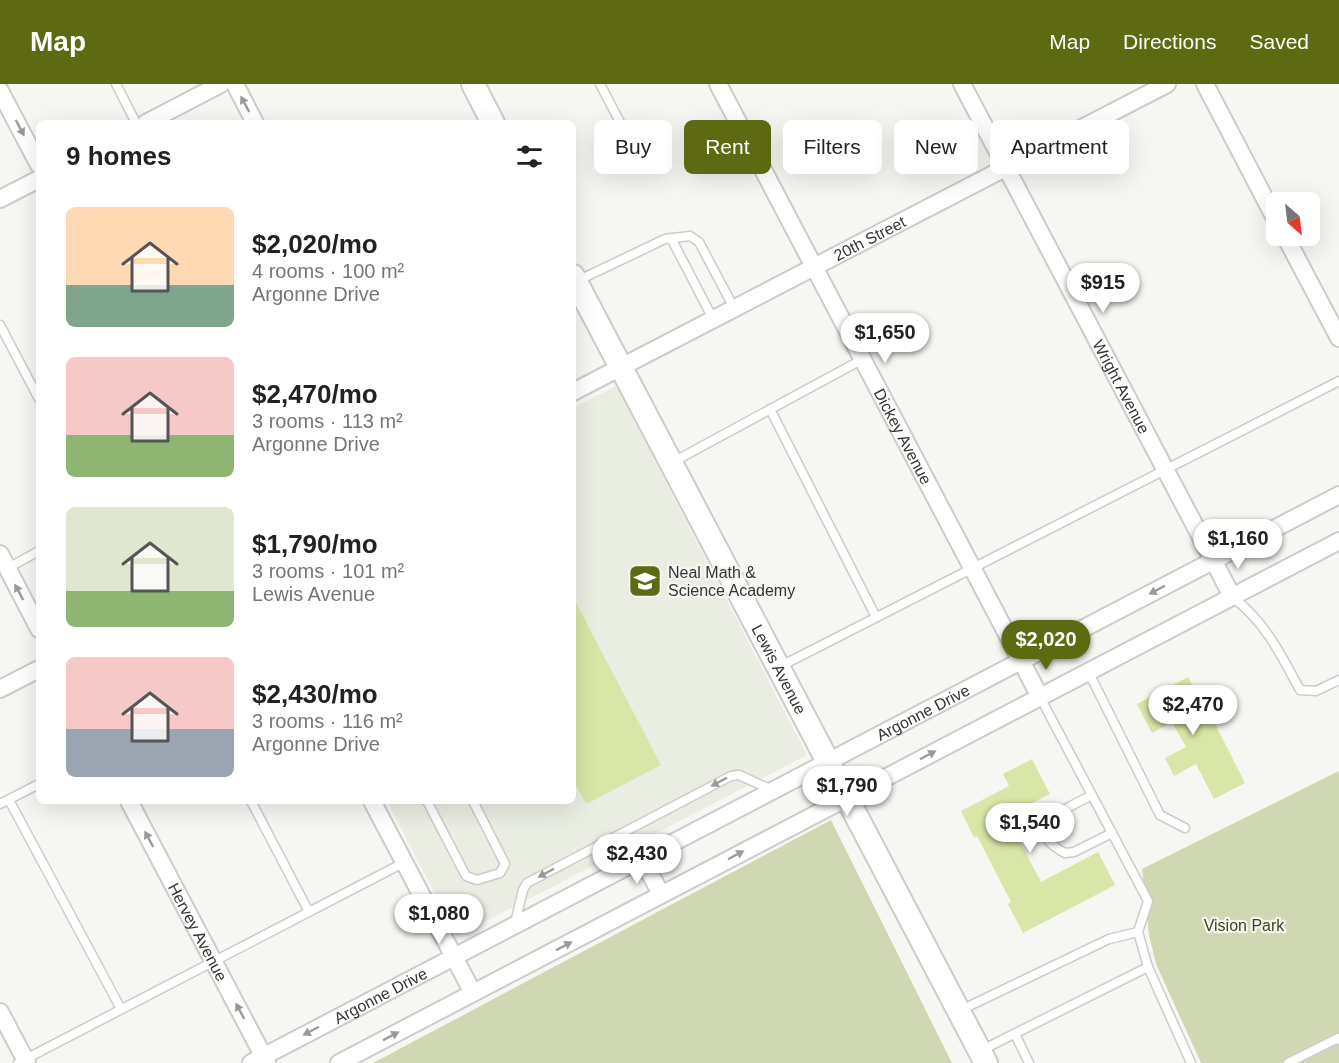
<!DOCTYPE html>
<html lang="en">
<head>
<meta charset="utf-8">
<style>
  :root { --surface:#fff; --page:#f2f2f2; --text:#222; --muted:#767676; --accent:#5d6a12 }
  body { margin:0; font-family:Arial,sans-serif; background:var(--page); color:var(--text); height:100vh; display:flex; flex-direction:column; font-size:22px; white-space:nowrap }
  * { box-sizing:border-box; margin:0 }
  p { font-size:20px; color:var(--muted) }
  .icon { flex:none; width:33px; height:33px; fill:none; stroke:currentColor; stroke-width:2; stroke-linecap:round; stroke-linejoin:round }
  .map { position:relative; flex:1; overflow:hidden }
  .panel { position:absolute; left:36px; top:36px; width:540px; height:684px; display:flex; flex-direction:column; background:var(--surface); border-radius:9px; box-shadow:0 6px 24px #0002 }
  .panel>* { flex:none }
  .guide { position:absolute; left:594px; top:36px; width:570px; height:54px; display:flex; gap:12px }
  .needle { width:39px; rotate:152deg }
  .tools { position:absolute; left:1266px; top:108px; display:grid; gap:12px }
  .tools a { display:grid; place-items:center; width:54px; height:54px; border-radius:9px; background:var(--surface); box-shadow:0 6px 24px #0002; font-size:30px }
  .price { position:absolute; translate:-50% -51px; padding:0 14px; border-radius:21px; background:#fff; color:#222; font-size:20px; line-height:39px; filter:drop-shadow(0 2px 3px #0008) }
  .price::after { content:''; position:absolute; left:50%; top:36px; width:18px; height:14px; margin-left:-9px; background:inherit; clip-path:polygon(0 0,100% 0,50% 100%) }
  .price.selected { background:var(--accent); color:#fff }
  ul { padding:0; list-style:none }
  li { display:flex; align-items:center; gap:18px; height:150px; padding:0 30px }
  li span { display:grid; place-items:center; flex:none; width:168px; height:120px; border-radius:9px; color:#555 }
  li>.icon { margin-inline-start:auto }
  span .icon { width:72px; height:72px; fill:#fffc; stroke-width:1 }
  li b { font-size:26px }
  h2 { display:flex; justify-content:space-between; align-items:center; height:72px; padding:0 30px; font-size:26px }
  .tag { padding:0 21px; border-radius:9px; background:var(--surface); box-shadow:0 6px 24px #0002; font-size:21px; line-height:54px }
  .tag.selected { background:var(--accent); color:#fff }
  header { display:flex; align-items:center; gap:36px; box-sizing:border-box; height:84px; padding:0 30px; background:var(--accent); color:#fff }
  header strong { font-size:28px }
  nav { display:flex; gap:33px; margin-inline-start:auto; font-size:21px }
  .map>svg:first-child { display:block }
</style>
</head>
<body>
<header>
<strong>Map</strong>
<nav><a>Map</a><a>Directions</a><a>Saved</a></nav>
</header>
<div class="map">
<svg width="1339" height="979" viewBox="0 0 1339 979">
  <rect width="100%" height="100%" fill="#f6f7f3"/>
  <path fill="#eaede2" d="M616,302L807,671L457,852L387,717H573V324Z"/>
  <g fill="#cfd8b2">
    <path d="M1339,687V979H1201L1156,880L1149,851L1142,785Z"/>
    <path d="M831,736L952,979H373Z"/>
  </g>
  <g fill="#d8e6a7">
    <path d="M573,513L661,681L586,720L573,696Z"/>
    <path d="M1188,593L1196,607L1198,606L1245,699L1214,715L1196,680L1174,692L1165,674L1186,663L1172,638L1152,649L1137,620Z"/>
    <path d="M1032,675L1050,710L1022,724L1027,735L1012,743L1041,798L1098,768L1115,801L1023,849L1008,820L1011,818L977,752L974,754L961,727L1009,702L1003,690Z"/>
  </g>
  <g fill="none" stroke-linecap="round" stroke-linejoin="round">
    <g stroke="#cccdc9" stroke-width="11">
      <g id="service">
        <path d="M116,0L136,39"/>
        <path d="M600,0L635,67"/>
        <path d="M671,154L713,235"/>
        <path d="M577,197L665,155L690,152L699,158L734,224"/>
        <path d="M0,241L39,315"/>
        <path d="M770,325L876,533"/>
        <path d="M673,378L863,275"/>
        <path d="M6,485L39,467"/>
        <path d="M1232,513C1265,537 1281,571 1300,606L1316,607L1339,596"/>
        <path d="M781,582L1339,297"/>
        <path d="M1088,587L1160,731L1185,744"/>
        <path d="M1040,613L1148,817L1138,848L1148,883L1191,979"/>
        <path d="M1092,711C1069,723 1017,744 1065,769L1074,768L1112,749"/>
        <path d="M9,716L121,925"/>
        <path d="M251,717L309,828"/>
        <path d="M427,717L466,792L477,796L500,789L505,780L473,717"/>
        <path d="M0,720L39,700"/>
        <path d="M515,839L523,806L527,799L731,692L739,691L772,706"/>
        <path d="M959,927L1109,855L1138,848"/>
        <path d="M1015,950L1029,979"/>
        <path d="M980,967L1148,883"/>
        <path d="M18,979L405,778"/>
        <path d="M1288,979L1338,954L1339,956"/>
      </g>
    </g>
    <g stroke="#cccdc9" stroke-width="20">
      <g id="minor">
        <path d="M235,0L255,39"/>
        <path id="s1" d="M718,0L1040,613"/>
        <path id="s2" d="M962,0L1232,512"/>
        <path d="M1205,0L1276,136"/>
        <path d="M0,7L39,81"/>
        <path d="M146,39L221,0"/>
        <path d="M0,115L39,95"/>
        <path d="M1285,152L1339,254"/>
        <path id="s3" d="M573,308L1167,0"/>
        <path d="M0,470L39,545"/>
        <path d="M0,605L39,585"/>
        <path id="s4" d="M129,717L267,979"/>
        <path d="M372,717L473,909"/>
        <path d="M642,775L661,810"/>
        <path d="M0,928L27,979"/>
        <path id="s5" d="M251,979L1339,411"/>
        <path d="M339,979L1339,457"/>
      </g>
    </g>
    <g stroke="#cccdc9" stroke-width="26">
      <g id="secondary">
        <path d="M473,0L493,39"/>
        <path id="s6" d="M573,192L986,979"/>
      </g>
    </g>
    <use href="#service" stroke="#fff" stroke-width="8"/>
    <use href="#minor" stroke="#fff" stroke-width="16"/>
    <use href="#secondary" stroke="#fff" stroke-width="22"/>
  </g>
  <defs><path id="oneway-solid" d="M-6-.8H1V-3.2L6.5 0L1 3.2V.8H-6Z" transform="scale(1.5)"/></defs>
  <g fill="#9a9a99">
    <use href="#oneway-solid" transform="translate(245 20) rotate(-118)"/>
    <use href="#oneway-solid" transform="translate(20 44) rotate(62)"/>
    <use href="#oneway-solid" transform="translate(1157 506) rotate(152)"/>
    <use href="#oneway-solid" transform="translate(19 508) rotate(-118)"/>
    <use href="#oneway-solid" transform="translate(928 671) rotate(-28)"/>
    <use href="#oneway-solid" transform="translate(719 698) rotate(152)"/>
    <use href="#oneway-solid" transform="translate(149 755) rotate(-118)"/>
    <use href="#oneway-solid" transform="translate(736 771) rotate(-28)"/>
    <use href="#oneway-solid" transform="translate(546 789) rotate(152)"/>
    <use href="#oneway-solid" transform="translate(564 862) rotate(-28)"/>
    <use href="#oneway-solid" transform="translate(240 927) rotate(-118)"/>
    <use href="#oneway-solid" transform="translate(311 947) rotate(152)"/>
    <use href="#oneway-solid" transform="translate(391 952) rotate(-28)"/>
  </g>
  <defs>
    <g id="school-square" transform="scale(1.725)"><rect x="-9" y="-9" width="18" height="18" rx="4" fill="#5d6a12" stroke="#f6f7f3"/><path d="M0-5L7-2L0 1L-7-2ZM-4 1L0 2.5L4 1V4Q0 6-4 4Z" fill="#fff"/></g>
  </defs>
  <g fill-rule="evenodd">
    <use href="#school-square" x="645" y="497"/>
  </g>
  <g text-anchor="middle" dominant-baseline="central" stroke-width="4.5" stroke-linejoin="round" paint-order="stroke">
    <g font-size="16" fill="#343433" stroke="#f6f7f3">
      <text stroke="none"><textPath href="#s3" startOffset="334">20th Street</textPath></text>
      <text stroke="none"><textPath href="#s2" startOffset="342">Wright Avenue</textPath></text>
      <text stroke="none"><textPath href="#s1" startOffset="398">Dickey Avenue</textPath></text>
      <text stroke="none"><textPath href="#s6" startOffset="444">Lewis Avenue</textPath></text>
      <text stroke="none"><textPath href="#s5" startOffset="758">Argonne Drive</textPath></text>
      <text stroke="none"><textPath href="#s4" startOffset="148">Hervey Avenue</textPath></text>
      <text stroke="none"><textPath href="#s5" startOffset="146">Argonne Drive</textPath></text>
    </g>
    <g font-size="16" fill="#343433" stroke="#f6f7f3" text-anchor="start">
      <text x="668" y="488">Neal Math &amp;<tspan x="668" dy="18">Science Academy</tspan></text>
    </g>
    <g font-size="16" fill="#3d4517" stroke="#f6f7f3">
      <text x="1244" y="841">Vision Park</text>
    </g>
  </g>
</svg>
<div class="tools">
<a><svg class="needle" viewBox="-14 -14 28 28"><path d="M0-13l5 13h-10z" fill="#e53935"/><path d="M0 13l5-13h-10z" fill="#767676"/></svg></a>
</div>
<b class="price" style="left:1103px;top:230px">$915</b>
<b class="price" style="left:885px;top:280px">$1,650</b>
<b class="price" style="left:1238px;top:486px">$1,160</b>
<b class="price selected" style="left:1046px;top:587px">$2,020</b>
<b class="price" style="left:1193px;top:652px">$2,470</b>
<b class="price" style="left:847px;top:733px">$1,790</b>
<b class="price" style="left:1030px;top:770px">$1,540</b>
<b class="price" style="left:637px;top:801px">$2,430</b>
<b class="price" style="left:439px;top:861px">$1,080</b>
<div class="guide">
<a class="tag">Buy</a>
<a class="tag selected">Rent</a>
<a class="tag">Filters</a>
<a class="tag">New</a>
<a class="tag">Apartment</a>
</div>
<section class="panel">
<h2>9 homes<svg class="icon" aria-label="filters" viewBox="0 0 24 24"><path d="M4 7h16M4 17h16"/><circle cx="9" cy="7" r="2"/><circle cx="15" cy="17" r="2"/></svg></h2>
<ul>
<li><span style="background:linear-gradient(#ffd9b3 65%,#7fa58c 0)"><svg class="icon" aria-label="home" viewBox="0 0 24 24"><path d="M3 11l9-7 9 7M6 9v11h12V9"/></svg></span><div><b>$2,020/mo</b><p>4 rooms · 100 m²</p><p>Argonne Drive</p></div></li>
<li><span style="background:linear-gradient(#f6c9c9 65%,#8fb573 0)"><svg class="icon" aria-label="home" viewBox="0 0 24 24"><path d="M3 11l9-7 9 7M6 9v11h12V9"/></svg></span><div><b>$2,470/mo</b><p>3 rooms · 113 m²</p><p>Argonne Drive</p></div></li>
<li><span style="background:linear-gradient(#dfe7d0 70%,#8fb573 0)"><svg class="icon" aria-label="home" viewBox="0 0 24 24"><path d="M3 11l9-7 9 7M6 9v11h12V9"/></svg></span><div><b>$1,790/mo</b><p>3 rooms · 101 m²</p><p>Lewis Avenue</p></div></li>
<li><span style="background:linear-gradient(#f6c9c9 60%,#9aa5b1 0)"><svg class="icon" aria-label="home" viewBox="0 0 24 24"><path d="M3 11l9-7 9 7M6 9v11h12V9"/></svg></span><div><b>$2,430/mo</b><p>3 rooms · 116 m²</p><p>Argonne Drive</p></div></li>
</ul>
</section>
</div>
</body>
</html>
